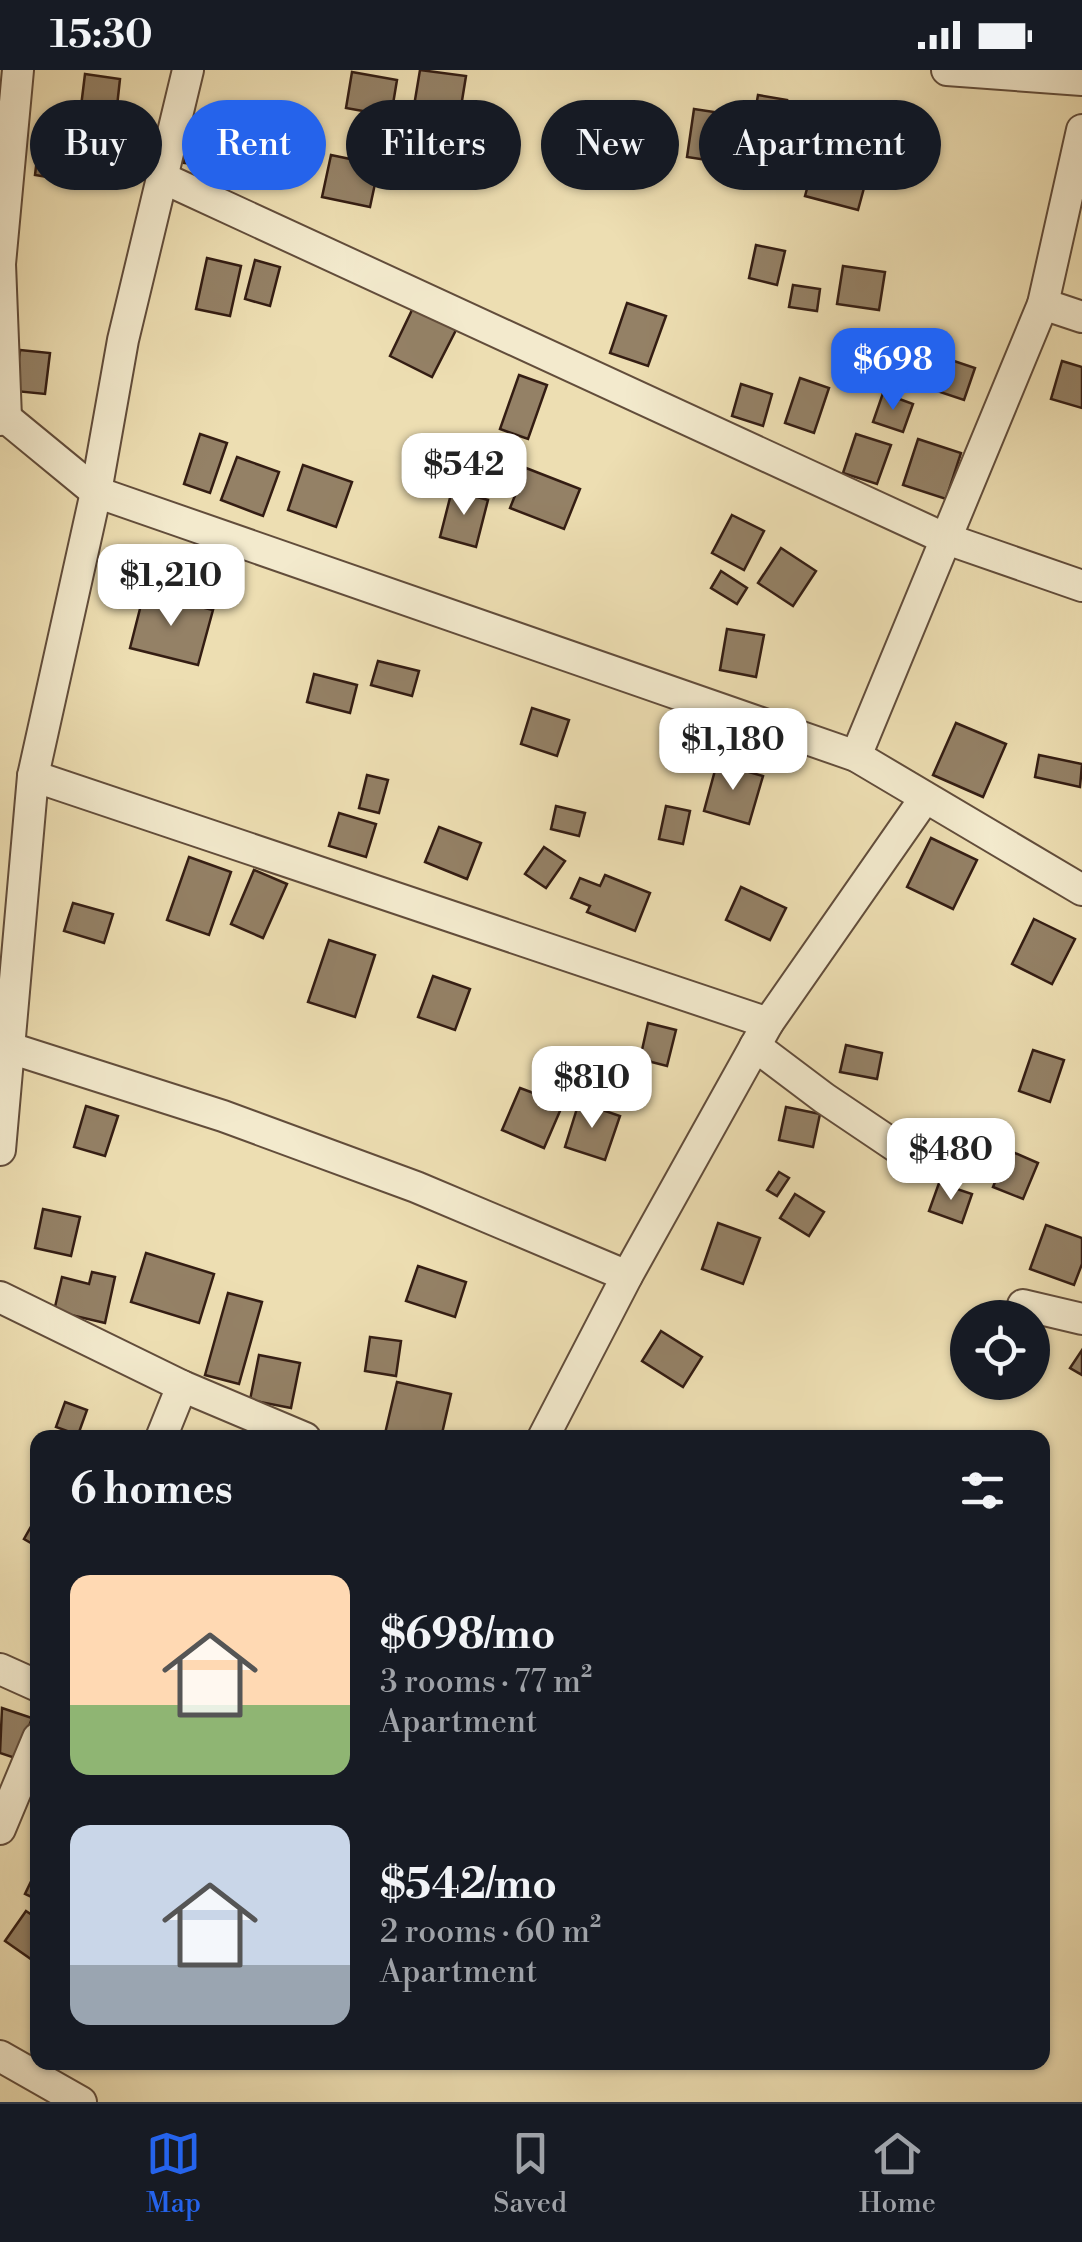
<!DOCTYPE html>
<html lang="en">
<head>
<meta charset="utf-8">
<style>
  :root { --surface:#171b24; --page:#20242c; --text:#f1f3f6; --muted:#9ea1a6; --line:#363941; --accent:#2563eb }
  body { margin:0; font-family:"Libre Bodoni",serif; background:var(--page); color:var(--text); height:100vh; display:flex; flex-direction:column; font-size:38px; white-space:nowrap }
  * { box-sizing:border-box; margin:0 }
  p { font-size:32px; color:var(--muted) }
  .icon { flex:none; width:55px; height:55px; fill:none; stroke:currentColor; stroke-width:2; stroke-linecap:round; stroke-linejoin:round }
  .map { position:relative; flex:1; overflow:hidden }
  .panel { position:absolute; left:30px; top:1360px; width:1020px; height:640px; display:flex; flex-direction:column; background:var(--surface); border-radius:20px; box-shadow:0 2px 8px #0004 }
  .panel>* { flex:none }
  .top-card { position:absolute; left:30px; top:30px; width:1022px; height:90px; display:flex; gap:20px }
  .tools { position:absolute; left:950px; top:1230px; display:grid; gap:20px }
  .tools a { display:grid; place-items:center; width:100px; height:100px; border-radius:50%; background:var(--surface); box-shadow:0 2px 8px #0004; font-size:50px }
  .price { position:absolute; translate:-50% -85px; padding:0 22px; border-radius:20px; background:#fff; color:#222; font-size:32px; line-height:65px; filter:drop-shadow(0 2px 5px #0008) }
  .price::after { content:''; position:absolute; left:50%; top:60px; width:30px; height:22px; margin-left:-15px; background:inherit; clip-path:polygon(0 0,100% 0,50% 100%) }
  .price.selected { background:var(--accent); color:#fff }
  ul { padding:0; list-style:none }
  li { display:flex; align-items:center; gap:30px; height:250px; padding:0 40px }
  li span { display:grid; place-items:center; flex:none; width:280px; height:200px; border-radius:20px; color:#555 }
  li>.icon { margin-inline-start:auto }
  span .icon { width:120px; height:120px; fill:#fffc; stroke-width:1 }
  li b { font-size:42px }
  h2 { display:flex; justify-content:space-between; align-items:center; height:120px; padding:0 40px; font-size:42px }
  .pill { padding:0 35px; border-radius:45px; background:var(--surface); box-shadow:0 2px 8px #0004; font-size:35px; line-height:90px }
  .pill.selected { background:var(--accent); color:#fff }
  .status { display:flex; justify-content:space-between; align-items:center; height:70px; padding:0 50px; background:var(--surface); direction:ltr }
  .status svg { height:28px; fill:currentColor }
  .tab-bar { display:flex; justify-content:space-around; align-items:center; height:140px; border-top:2px solid var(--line); background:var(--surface); font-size:28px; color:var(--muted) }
  .tab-bar a { display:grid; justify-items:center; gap:5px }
  .tab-bar .selected { color:var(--accent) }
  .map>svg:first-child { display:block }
</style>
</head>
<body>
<div class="status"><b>15:30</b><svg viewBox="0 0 49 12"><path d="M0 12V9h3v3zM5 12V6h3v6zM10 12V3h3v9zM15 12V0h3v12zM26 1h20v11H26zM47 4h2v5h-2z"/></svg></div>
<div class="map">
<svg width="1082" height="2032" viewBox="0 0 1082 2032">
  <rect width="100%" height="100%" fill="#eddeb2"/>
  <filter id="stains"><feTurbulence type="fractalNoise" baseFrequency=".002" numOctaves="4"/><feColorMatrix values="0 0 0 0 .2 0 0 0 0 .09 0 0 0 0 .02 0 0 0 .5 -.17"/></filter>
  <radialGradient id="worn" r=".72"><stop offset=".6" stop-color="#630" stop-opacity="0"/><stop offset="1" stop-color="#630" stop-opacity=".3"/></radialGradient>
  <g fill="#948166" stroke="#341d13" stroke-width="2.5">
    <path d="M420,0L466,6L460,43L414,36Z"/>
    <path d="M352,2L397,10L391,46L346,38Z"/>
    <path d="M85,4L120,9L113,73L77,69Z"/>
    <path d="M758,25L787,30L782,59L753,54Z"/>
    <path d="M694,39L734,45L727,93L687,87Z"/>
    <path d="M41,55L67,59L60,109L35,105Z"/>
    <path d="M187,61L215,64L212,96L184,93Z"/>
    <path d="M331,85L379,95L370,137L322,127Z"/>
    <path d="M814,93L867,107L858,140L805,126Z"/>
    <path d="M756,175L785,181L777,215L749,208Z"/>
    <path d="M207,188L241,196L230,246L196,239Z"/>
    <path d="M255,190L280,197L270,236L245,229Z"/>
    <path d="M843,196L885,202L879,240L837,234Z"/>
    <path d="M793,215L820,219L817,241L789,237Z"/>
    <path d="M627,233L666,246L648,296L610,283Z"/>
    <path d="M413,238L456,260L432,307L390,286Z"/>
    <path d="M20,280L50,283L45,324L15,321Z"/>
    <path d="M942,287L975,298L964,330L931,319Z"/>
    <path d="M1062,291L1082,297V338L1051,329Z"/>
    <path d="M519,305L547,315L528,369L500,359Z"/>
    <path d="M800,308L829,318L814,363L785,353Z"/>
    <path d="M741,314L772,324L763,356L732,346Z"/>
    <path d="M883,323L913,334L903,362L873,352Z"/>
    <path d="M200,364L227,373L210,423L184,414Z"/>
    <path d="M856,364L891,375L877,414L843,403Z"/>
    <path d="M918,369L961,383L946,429L903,415Z"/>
    <path d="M237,387L279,402L263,446L221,430Z"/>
    <path d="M303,395L352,412L336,457L288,440Z"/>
    <path d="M526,398L580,419L564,459L510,438Z"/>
    <path d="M452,420L488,430L476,477L440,467Z"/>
    <path d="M732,445L764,461L744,500L712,483Z"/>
    <path d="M781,478L816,501L793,536L758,513Z"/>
    <path d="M721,501L747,518L737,534L711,518Z"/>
    <path d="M144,523L213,540L198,595L130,578Z"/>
    <path d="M727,559L764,565L756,607L720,600Z"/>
    <path d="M378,591L419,601L412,626L371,615Z"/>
    <path d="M314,604L357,615L350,643L307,632Z"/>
    <path d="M532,638L569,650L557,686L521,674Z"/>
    <path d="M956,653L1006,674L983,727L933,705Z"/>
    <path d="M1039,685L1082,694L1080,717L1035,707Z"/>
    <path d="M717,693L763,706L749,754L704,741Z"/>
    <path d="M367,705L388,710L379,743L359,738Z"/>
    <path d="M556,736L585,743L579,766L551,759Z"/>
    <path d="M666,736L690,741L683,774L659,769Z"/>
    <path d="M339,743L376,754L366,787L329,776Z"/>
    <path d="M439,757L481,773L467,809L425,792Z"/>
    <path d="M931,768L977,790L953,839L907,817Z"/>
    <path d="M544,777L565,791L546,818L525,804Z"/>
    <path d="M189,787L231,802L209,865L167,850Z"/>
    <path d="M254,800L287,814L263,868L231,854Z"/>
    <path d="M605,805L650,823L635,861L587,842L590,836L571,828L580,808L600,816Z"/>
    <path d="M741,817L786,838L770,870L726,850Z"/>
    <path d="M73,833L113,844L104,873L64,861Z"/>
    <path d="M1034,849L1075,869L1052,914L1012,894Z"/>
    <path d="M329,870L375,885L355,947L308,932Z"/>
    <path d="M433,906L470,919L455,960L418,947Z"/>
    <path d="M648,953L676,960L667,996L640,989Z"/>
    <path d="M846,975L882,983L877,1009L840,1002Z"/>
    <path d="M1033,980L1064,990L1050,1032L1019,1021Z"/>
    <path d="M520,1018L563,1034L544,1078L502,1060Z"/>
    <path d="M579,1032L620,1046L605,1090L565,1077Z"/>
    <path d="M86,1036L118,1046L105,1086L74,1077Z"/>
    <path d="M786,1037L820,1044L813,1077L779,1070Z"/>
    <path d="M1008,1080L1038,1093L1023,1129L993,1117Z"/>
    <path d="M779,1102L789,1108L777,1126L767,1120Z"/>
    <path d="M939,1113L972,1124L962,1153L929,1141Z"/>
    <path d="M795,1124L824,1142L809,1166L780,1148Z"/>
    <path d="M43,1139L80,1147L71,1186L35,1178Z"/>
    <path d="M718,1153L760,1168L743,1214L702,1199Z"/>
    <path d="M1046,1155L1082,1168V1194L1074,1215L1030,1199Z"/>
    <path d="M146,1183L214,1204L199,1253L131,1232Z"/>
    <path d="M418,1196L466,1212L455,1247L406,1231Z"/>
    <path d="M92,1202L115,1207L105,1253L54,1241L62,1207L89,1214Z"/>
    <path d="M228,1223L262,1232L239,1314L205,1305Z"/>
    <path d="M661,1261L702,1287L683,1317L642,1291Z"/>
    <path d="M370,1267L401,1271L396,1306L365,1301Z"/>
    <path d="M1082,1280V1305L1070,1298Z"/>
    <path d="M259,1285L300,1293L291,1338L250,1330Z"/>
    <path d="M397,1312L451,1324L441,1368H384Z"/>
    <path d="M65,1332L87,1340L78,1365L56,1357Z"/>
    <path d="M37,1446H38V1477L24,1469Z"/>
    <path d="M2,1638L32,1648L18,1689L0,1683Z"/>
    <path d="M38,1797V1830L25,1824Z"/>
    <path d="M26,1841L38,1849V1894L5,1871Z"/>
  </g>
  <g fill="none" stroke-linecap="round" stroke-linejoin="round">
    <g stroke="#624d3b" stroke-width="34">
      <g id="street">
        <path d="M947,0L1082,10"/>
        <path d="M163,108L944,468L1082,516"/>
        <path d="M1043,234L1082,247"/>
        <path d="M6,348L96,422L856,686L1082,820"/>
        <path d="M0,350L6,348L0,194L18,0"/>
        <path d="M856,686L1043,234L1082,60"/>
        <path d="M33,706L768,953"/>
        <path d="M755,976L824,1028L922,1094"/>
        <path d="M10,978L223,1046L416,1117L627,1206"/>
        <path d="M0,1080L33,706L96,422L123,270L188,0"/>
        <path d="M0,1227L182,1316L305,1368"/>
        <path d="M1023,1235L1082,1249"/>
        <path d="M161,1368L182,1316"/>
        <path d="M543,1368L627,1206L768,953L925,728"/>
        <path d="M0,1599L38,1616"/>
        <path d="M0,1759L38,1668"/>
        <path d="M0,1986L81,2032"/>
      </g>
    </g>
    <use href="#street" stroke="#f3eacd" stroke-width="30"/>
  </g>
  <rect width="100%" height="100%" filter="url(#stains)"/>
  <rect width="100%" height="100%" fill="url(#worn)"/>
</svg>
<div class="tools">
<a><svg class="icon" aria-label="locate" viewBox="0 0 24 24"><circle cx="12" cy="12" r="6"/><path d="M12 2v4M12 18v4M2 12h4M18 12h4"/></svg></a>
</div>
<b class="price selected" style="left:893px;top:343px">$698</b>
<b class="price" style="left:464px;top:448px">$542</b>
<b class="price" style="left:171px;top:559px">$1,210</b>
<b class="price" style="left:733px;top:723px">$1,180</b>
<b class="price" style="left:592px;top:1061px">$810</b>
<b class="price" style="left:951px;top:1133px">$480</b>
<div class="top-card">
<a class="pill">Buy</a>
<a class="pill selected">Rent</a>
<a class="pill">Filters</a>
<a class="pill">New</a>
<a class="pill">Apartment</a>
</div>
<section class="panel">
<h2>6 homes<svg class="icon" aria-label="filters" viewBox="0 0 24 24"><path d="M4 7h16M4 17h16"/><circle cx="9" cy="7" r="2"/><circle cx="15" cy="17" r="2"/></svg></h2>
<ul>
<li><span style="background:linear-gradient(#ffd9b3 65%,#8fb573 0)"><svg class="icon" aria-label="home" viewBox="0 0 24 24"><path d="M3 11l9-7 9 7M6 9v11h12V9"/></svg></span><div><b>$698/mo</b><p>3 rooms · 77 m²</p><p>Apartment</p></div></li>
<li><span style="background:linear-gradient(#c9d6e8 70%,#9aa5b1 0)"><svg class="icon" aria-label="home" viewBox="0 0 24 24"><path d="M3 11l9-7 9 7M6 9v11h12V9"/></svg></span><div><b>$542/mo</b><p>2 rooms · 60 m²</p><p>Apartment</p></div></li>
</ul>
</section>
</div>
<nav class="tab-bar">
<a class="selected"><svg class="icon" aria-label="map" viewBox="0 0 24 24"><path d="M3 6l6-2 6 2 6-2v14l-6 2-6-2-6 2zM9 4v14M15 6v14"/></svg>Map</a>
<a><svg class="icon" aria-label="saved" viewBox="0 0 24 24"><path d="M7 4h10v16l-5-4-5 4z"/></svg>Saved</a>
<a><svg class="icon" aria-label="home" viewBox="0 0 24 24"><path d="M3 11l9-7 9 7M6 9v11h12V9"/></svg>Home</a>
</nav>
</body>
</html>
